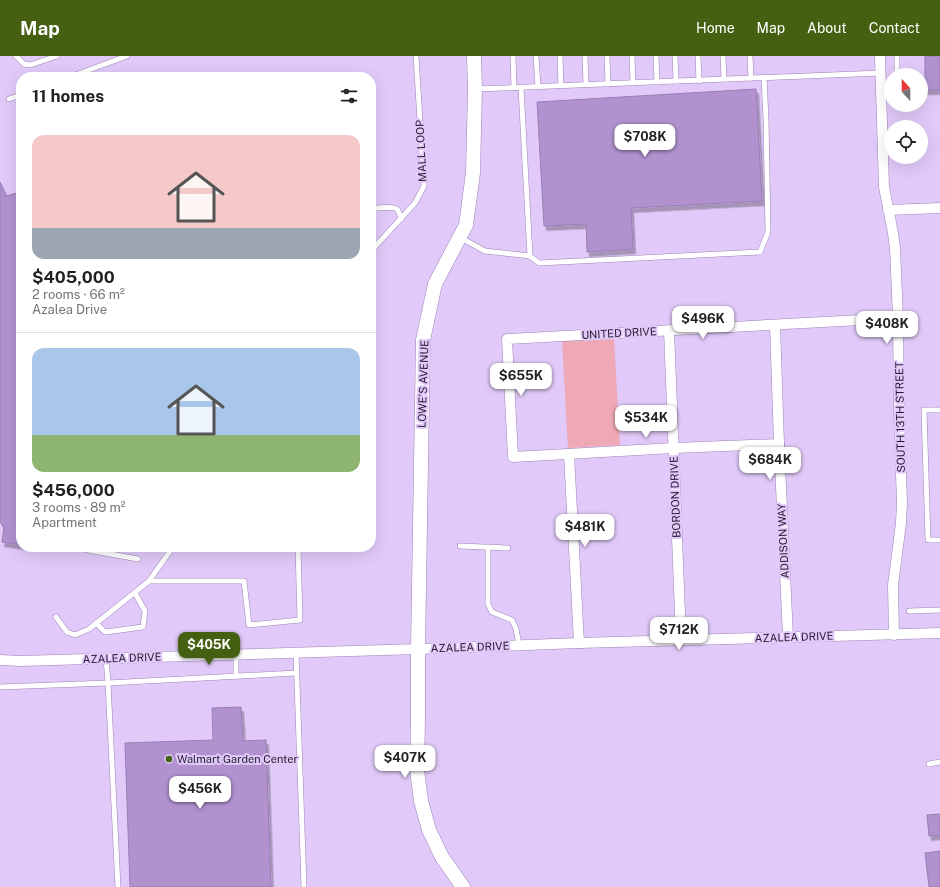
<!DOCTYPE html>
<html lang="en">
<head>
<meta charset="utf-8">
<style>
  :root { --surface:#fff; --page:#f6f6f6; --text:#202124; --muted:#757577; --line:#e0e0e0; --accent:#456010 }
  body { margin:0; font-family:"Public Sans",sans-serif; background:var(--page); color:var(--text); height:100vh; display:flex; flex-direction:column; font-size:15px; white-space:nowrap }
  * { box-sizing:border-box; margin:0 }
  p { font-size:13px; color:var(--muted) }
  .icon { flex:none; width:22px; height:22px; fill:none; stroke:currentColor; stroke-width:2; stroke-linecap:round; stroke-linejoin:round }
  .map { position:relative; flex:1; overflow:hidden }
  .drawer { position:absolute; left:16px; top:16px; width:360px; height:480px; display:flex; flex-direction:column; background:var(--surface); border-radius:16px; box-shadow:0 4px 16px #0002 }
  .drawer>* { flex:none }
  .needle { width:26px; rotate:339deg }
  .fabs { position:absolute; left:884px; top:12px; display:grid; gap:8px }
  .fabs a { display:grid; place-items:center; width:44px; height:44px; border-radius:50%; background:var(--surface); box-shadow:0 4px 16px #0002; font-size:20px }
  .price { position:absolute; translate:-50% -34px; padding:0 9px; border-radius:8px; background:#fff; color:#222; font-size:13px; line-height:26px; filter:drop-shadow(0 1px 2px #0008) }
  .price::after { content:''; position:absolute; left:50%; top:24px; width:12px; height:9px; margin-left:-6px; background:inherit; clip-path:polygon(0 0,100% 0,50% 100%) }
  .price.active { background:var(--accent); color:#fff }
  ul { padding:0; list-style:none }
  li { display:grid; align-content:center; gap:8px; height:212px; padding:0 16px }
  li+li { border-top:1px solid var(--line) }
  li span { display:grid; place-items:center; height:124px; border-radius:12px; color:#555 }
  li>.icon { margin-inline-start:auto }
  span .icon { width:72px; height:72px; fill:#fffc; stroke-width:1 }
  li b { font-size:17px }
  h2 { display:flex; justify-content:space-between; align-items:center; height:48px; padding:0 16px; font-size:17px }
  header { display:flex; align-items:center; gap:24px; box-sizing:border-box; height:56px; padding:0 20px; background:var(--accent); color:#fff }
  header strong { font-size:19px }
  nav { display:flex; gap:22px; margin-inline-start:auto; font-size:14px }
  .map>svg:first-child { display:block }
</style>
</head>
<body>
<header>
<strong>Map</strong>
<nav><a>Home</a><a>Map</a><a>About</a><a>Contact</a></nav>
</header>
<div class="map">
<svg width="940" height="831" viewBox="0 0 940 831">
  <defs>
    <filter id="shadow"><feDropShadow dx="2.5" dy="4.5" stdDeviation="0" flood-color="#0004"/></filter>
  </defs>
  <rect width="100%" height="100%" fill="#e1caf9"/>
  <path fill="#efa9b6" d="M614,282L620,389L568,392L562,285Z"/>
  <g fill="#b192cf" stroke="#997eb5" filter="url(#shadow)">
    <rect x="925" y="0" width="15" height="34"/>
    <path d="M756,33L762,145L631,152L633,193L587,196L586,168L544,170L537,46Z"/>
    <path d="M0,126L6,140L21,136V489L2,486L4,471L0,466Z"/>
    <path d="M241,651L243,685L266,684L271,831H130L125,687L213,684L212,652Z"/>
    <path d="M940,758V779L929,780L927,759Z"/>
    <path d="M940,795V831H929L925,797Z"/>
  </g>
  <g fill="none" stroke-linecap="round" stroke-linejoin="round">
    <g stroke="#9e82b9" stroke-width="6">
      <g id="lane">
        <path d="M16,0L24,8L30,9L57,0"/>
        <path d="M513,0L514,32"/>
        <path d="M536,0L538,31"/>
        <path d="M560,0L561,30"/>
        <path d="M585,0L586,29"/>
        <path d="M607,0L608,28"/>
        <path d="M632,0L633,27"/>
        <path d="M656,0L657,26"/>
        <path d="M675,0L676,25"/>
        <path d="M698,0L699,25"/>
        <path d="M723,0L724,23"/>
        <path d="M750,0L751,22"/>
        <path d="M897,0V19"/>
        <path d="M70,21L127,0"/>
        <path d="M521,32L530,200L539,207L760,196L768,176L766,63L764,22"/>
        <path d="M476,33L881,17"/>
        <path d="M882,39H891"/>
        <path d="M9,43L21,39"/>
        <path d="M376,152C382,152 393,150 397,153C399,155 400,160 401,163"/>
        <path d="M461,182L485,195L530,200"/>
        <path d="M371,195L415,147L424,130L416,0"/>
        <path d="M940,354H924L928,484H940"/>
        <path d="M460,490L508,492"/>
        <path d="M488,491V548L492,556L512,564L516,573L519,589"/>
        <path d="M77,492L138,503"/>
        <path d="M149,525H244L249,569L300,564L298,491"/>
        <path d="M909,555L940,554"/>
        <path d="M56,561L67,576L75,579L89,573L149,525L173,491"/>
        <path d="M96,567L105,576L143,571L145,555L135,537"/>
        <path d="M296,597L304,831"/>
        <path d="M236,599V620"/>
        <path d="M0,631L108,627L106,602"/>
        <path d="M929,708L940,706"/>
        <path d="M118,831L108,627L296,617"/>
      </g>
    </g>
    <g stroke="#9e82b9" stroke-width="11">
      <g id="street">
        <path d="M880,0L884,131L893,177L895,192L898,262L899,356L902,448L901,467L893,529L894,579"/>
        <path d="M888,154L940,152"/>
        <path d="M775,269L779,388L788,581"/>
        <path d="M669,274L681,584"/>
        <path d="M779,388L674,392L513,401L507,283L898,262"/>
        <path d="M569,398L579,587"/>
        <path d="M0,604L21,605L418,593L579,587L940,577"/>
      </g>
    </g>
    <g stroke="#9e82b9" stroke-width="15">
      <path id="secondary" d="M463,831L442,801L429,774L421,745L417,714L418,664V593L423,284L435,228L466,169L473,117L475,33L474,0"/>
    </g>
    <use href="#lane" stroke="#fff" stroke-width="5"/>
    <use href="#street" stroke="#fff" stroke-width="10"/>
    <use href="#secondary" stroke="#fff" stroke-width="14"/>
  </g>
  <circle fill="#456010" stroke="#e1caf9" stroke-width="1.5" cx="169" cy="703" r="4"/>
  <g text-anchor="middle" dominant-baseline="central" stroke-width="4" stroke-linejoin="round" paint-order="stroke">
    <g font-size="11" fill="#251a2f" stroke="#e1caf9">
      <text transform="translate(421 95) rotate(-93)">MALL LOOP</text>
      <text transform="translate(619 277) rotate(-3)">UNITED DRIVE</text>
      <text transform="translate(423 328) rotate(-88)">LOWE'S AVENUE</text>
      <text transform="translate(900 361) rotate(-91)">SOUTH 13TH STREET</text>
      <text transform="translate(675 441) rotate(-92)">BORDON DRIVE</text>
      <text transform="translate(783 485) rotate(-93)">ADDISON WAY</text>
      <text transform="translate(794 581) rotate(-2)">AZALEA DRIVE</text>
      <text transform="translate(470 591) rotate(-2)">AZALEA DRIVE</text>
      <text transform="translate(122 602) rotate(-2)">AZALEA DRIVE</text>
    </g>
    <g font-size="11" fill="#251a2f" stroke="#e1caf9" text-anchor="start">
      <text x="177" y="703">Walmart Garden Center</text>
    </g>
  </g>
</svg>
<div class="fabs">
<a><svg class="needle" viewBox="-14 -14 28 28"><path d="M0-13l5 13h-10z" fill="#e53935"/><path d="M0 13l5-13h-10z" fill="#757577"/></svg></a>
<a><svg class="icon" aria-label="locate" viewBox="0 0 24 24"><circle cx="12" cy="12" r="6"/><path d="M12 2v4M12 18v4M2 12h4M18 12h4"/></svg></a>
</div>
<b class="price" style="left:645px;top:102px">$708K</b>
<b class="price" style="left:703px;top:284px">$496K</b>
<b class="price" style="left:887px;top:289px">$408K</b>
<b class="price" style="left:521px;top:341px">$655K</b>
<b class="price" style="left:646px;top:383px">$534K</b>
<b class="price" style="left:770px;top:425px">$684K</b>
<b class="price" style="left:585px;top:492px">$481K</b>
<b class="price" style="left:679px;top:595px">$712K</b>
<b class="price active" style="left:209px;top:610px">$405K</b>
<b class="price" style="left:405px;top:723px">$407K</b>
<b class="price" style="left:200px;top:754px">$456K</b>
<section class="drawer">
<h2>11 homes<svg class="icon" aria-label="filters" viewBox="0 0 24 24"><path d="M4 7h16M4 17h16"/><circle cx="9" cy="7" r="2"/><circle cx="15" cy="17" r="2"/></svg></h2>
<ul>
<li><span style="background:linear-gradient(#f6c9c9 75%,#9aa5b1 0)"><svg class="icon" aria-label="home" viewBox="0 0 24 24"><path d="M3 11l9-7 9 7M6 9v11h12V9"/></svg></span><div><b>$405,000</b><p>2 rooms · 66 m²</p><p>Azalea Drive</p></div></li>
<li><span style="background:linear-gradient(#a9c7e8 70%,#8fb573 0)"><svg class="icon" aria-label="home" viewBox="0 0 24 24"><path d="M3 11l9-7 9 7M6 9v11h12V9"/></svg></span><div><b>$456,000</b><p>3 rooms · 89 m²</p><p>Apartment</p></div></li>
</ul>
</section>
</div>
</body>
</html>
